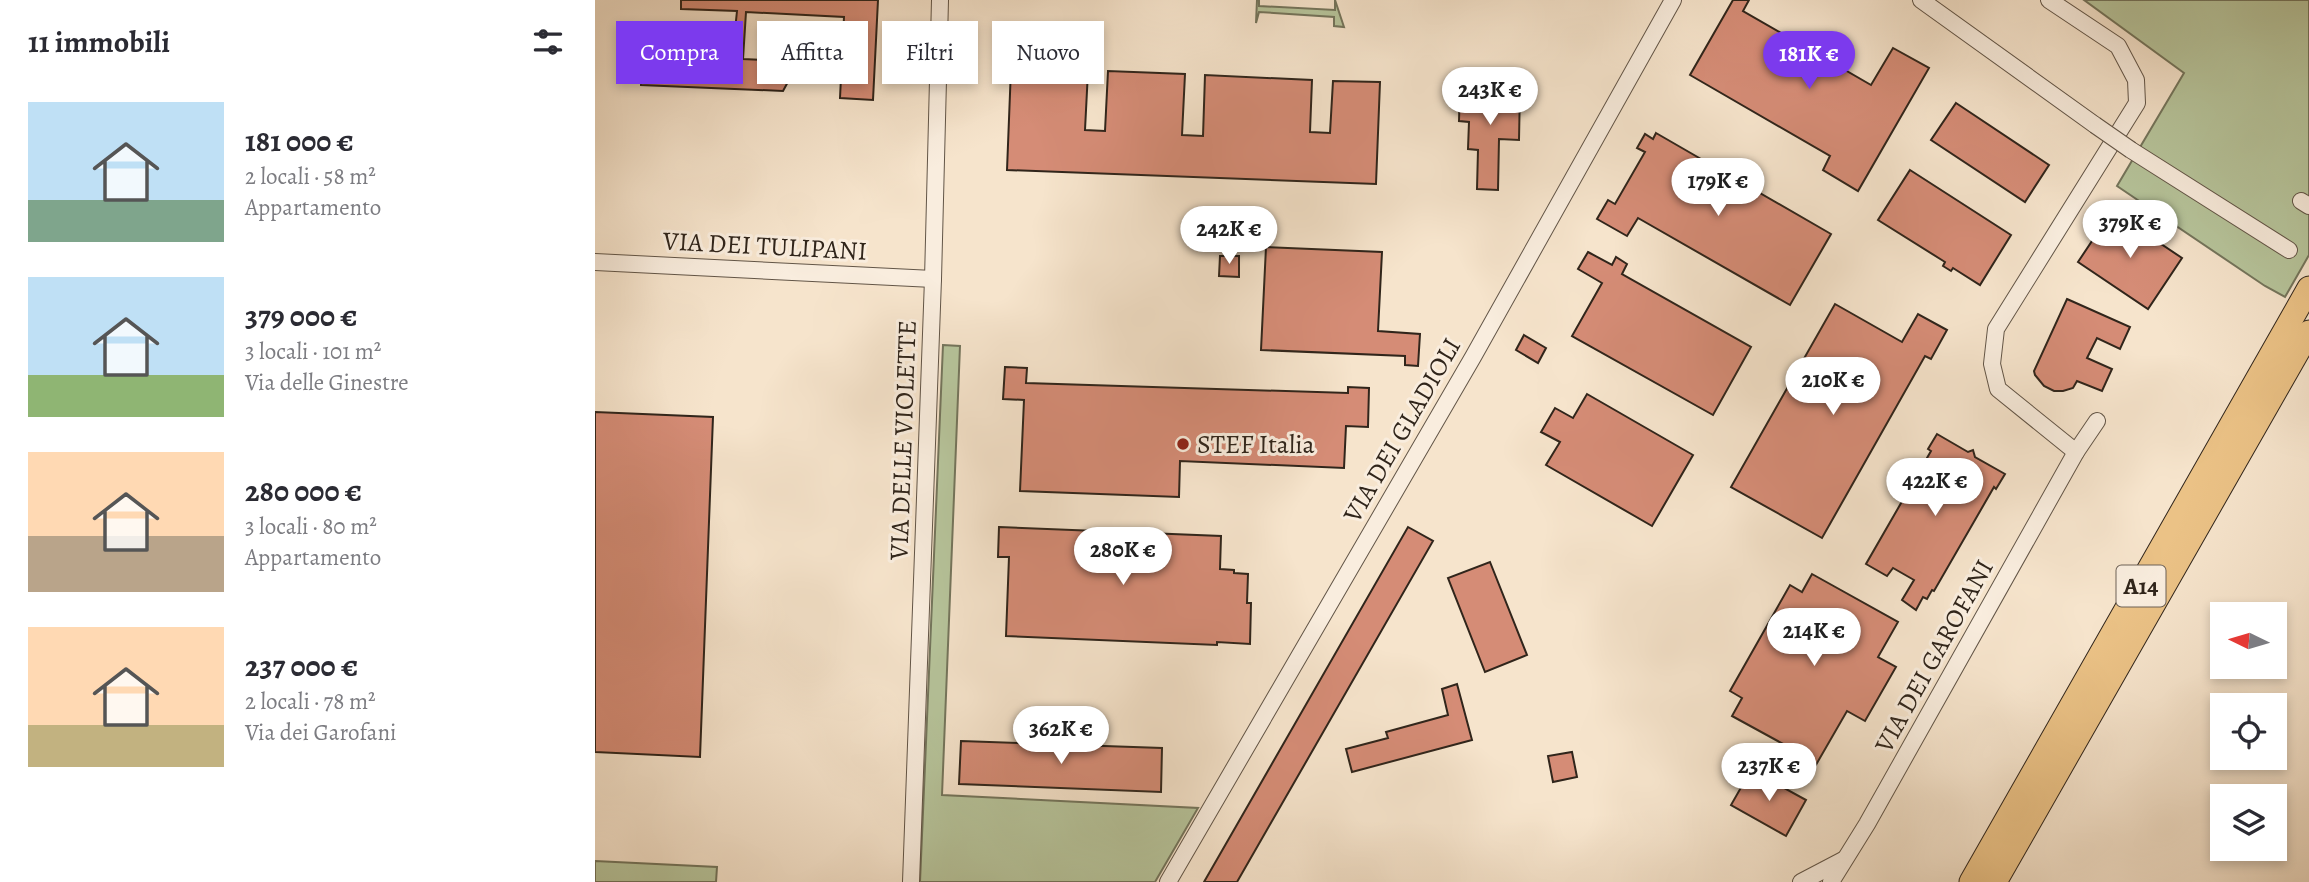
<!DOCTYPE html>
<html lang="it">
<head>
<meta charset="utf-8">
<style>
  :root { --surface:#fff; --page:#f2f2f3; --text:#2b2b33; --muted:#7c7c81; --accent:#7c3aed }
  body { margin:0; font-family:Alegreya,serif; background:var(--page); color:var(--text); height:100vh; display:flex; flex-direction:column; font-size:26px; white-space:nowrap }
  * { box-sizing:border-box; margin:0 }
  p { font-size:23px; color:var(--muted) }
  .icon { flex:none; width:38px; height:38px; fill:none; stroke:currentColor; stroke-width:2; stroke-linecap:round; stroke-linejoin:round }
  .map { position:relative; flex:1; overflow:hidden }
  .drawer { display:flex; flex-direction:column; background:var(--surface); width:595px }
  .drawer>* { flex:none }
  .top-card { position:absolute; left:21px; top:21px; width:665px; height:63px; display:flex; gap:14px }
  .needle { width:46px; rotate:275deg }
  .controls { position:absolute; left:1615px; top:602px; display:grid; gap:14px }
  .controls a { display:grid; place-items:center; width:77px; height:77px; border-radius:0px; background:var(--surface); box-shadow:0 4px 10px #0003; font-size:35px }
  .price { position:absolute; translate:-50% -60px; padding:0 16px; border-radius:24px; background:#fff; color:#222; font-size:23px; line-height:46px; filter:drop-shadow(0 2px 4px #0008) }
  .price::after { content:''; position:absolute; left:50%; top:42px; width:21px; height:16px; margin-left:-10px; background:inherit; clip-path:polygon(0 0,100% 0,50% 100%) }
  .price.on { background:var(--accent); color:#fff }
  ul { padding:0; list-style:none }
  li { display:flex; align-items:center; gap:21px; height:175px; padding:0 28px }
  li span { display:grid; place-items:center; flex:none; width:196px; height:140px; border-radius:0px; color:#555 }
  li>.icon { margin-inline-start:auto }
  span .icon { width:84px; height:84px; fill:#fffc; stroke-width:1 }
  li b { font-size:30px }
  h2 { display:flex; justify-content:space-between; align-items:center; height:84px; padding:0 28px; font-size:30px }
  .pill { padding:0 24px; border-radius:0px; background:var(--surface); box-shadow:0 4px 10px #0003; font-size:24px; line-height:63px }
  .pill.on { background:var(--accent); color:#fff }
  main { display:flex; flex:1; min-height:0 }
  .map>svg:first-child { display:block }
</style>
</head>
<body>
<main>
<section class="drawer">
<h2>11 immobili<svg class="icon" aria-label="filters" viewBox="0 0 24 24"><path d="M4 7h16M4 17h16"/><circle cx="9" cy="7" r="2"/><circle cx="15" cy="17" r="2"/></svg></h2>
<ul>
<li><span style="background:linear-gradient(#bfe0f5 70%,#7fa58c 0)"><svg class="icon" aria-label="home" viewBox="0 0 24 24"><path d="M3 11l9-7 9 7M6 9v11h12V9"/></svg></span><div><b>181 000 €</b><p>2 locali · 58 m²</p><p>Appartamento</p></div></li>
<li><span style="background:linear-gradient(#bfe0f5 70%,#8fb573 0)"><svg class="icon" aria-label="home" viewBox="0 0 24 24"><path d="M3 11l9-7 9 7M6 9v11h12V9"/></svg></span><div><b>379 000 €</b><p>3 locali · 101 m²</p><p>Via delle Ginestre</p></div></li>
<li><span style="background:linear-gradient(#ffd9b3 60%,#b9a48a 0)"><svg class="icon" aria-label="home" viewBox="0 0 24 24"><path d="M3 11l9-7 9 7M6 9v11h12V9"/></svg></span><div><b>280 000 €</b><p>3 locali · 80 m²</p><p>Appartamento</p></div></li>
<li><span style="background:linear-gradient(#ffd9b3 70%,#c2b280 0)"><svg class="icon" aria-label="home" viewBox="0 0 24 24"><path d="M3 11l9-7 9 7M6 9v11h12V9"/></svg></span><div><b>237 000 €</b><p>2 locali · 78 m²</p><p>Via dei Garofani</p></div></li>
</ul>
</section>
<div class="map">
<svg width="1714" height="882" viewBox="0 0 1714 882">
  <rect width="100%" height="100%" fill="#f6e4cc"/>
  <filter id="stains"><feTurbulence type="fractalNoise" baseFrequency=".00286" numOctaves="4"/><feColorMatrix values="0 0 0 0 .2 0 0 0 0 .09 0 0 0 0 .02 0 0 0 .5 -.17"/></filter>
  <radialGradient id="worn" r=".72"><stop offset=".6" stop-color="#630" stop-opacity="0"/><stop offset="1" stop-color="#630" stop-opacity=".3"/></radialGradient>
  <g fill="#b7c59c" stroke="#74755c" stroke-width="2">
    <path d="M662,0H664V6L740,10V0L749,27L739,26V17L664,12L661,23Z"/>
    <path d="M1489,0H1714V255L1690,297L1670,286L1522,186L1589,73Z"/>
    <path d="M348,345L365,346L347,795L603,808L560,882H325Z"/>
    <path d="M0,861L122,867L121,882H0Z"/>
  </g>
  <g fill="#d58c76" stroke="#30251b" stroke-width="2">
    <path d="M86,0H283L278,100L245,98L249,17L151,12L148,59L188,61L194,74V80L188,91L46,85V77L29,76L46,61L47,54L137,59L142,11L86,9Z"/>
    <path d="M1138,0H1154L1148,11L1276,85L1298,48L1334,68L1263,191L1228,170L1235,156L1095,75Z"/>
    <path d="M416,68L493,71L490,130L510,131L513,71L590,74L587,135L608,136L610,75L717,80L715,132L735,133L738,81L785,82L781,184L412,170Z"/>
    <path d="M865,87L925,89L924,140L904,139L903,190L882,189L883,150L873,149L874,122L864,121Z"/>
    <path d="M1361,103L1454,165L1430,202L1336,140Z"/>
    <path d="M1061,133L1236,234L1195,305L1043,218L1032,236L1002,219L1013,200L1020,204L1050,152L1042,148L1050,134L1058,139Z"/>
    <path d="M1315,170L1416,235L1385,285L1358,268L1356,271L1348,266L1350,262L1283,220Z"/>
    <path d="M1517,211L1587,258L1553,309L1483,262Z"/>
    <path d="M671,247L787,252L783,331L825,334L823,366L810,365V356L666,350Z"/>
    <path d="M993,252L1017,265L1021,257L1032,264L1027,274L1156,347L1118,415L977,336L1007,283L983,269Z"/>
    <path d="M625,256H644V277L624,276Z"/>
    <path d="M1472,299L1535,327L1525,349L1502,338L1492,358L1517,369L1507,391L1482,381L1478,388L1468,391H1459L1449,386L1440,375L1439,371Z"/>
    <path d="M1240,304L1307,342L1323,314L1352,330L1336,359L1330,356L1227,538L1136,487Z"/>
    <path d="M929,335L951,348L943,363L921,350Z"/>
    <path d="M410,367L432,368L431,383L753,393V387L774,388L773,427L751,426L749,468L585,461L584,497L425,491L429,400L408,399Z"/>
    <path d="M992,394L1098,455L1057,526L951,465L965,442L946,432L960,408L978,418Z"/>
    <path d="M0,412L118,417L105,757L0,752Z"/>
    <path d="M1342,434L1373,452L1378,450L1380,457L1410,474L1401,489L1399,487L1339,591L1337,590L1332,599L1328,597L1321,610L1307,600L1319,580L1298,568L1292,576L1271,564L1336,451L1333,449Z"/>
    <path d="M404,527L626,536L625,569L639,570V573L653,574L652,603H656L655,644L622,642V645L411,636L414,557H403Z"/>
    <path d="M813,527L838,541L642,882H609Z"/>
    <path d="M895,562L932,655L890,672L853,578Z"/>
    <path d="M1217,574L1303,622L1283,657L1301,667L1270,721L1252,711L1218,770L1197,758L1201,751L1137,716L1147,698L1135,691L1195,585L1207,592Z"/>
    <path d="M862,684L877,740L757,772L751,749L793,738L791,732L853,715L847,689Z"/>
    <path d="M366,741L567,748L566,792L364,784Z"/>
    <path d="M977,752L982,777L958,782L953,756Z"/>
    <path d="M1156,770L1211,800L1191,836L1136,805Z"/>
  </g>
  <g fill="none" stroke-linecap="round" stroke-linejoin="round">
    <g stroke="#625547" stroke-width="18">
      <g id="minor">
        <path d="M1326,0L1500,125"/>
        <path d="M1454,0L1523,46L1541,80L1542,103L1401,329L1397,364L1403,389L1481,452"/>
        <path d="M1536,150L1694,250"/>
        <path d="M1706,201L1714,206"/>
        <path d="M0,262L338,279"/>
        <path d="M316,882L338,279L345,0"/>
        <path d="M573,882L878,357L1078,0"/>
        <path d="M1206,882L1248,860"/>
        <path d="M1236,882L1272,824L1481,452L1502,421"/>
      </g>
    </g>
    <g stroke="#30251b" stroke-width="25">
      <g id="highway">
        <path d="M1376,882L1714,288"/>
        <path d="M1400,882L1714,332"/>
      </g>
    </g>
    <use href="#minor" stroke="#f9edde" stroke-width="16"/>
    <use href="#highway" stroke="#ebc286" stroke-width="23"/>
    <g stroke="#625547" stroke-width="18" stroke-linecap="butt">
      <path id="minor-bridge" d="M1500,125L1536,150"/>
    </g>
    <use href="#minor-bridge" stroke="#f9edde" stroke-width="16"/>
  </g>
  <circle fill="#8f2418" stroke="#f9edde" stroke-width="2.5" cx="588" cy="444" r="7"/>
  <g text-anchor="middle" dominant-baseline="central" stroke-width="6" stroke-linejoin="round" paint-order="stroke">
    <rect fill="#f9edde" stroke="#6c6156" stroke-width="2" x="1521.5" y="565.5" width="49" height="41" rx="5"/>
    <g font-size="24" font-weight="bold" fill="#30251b">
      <text x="1546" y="586">A14</text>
    </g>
    <g font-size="26" fill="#30251b" stroke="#f9edde">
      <text transform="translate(170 246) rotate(3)">VIA DEI TULIPANI</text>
      <text transform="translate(807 430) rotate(-60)">VIA DEI GLADIOLI</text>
      <text transform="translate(308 440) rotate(-88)">VIA DELLE VIOLETTE</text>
      <text transform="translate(1339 656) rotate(-61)">VIA DEI GAROFANI</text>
    </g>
    <g font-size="26" fill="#30251b" stroke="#f9edde" text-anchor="start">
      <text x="602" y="444">STEF Italia</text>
    </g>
  </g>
  <rect width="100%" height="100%" filter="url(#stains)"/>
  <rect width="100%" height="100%" fill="url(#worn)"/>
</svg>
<div class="controls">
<a><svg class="needle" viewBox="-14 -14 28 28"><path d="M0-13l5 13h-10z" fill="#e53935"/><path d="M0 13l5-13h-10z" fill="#7c7c81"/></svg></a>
<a><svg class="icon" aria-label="locate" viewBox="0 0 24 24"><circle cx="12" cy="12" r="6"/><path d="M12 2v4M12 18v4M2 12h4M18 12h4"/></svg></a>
<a><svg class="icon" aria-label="layers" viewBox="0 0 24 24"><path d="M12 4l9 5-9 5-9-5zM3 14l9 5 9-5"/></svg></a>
</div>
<b class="price on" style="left:1214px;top:91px">181K €</b>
<b class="price" style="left:895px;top:127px">243K €</b>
<b class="price" style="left:1123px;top:218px">179K €</b>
<b class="price" style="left:1535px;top:260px">379K €</b>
<b class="price" style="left:634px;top:266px">242K €</b>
<b class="price" style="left:1238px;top:417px">210K €</b>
<b class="price" style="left:1340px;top:518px">422K €</b>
<b class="price" style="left:528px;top:587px">280K €</b>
<b class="price" style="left:1219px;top:668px">214K €</b>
<b class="price" style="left:466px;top:766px">362K €</b>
<b class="price" style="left:1174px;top:803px">237K €</b>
<div class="top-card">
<a class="pill on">Compra</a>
<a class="pill">Affitta</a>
<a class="pill">Filtri</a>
<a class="pill">Nuovo</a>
</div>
</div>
</main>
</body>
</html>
